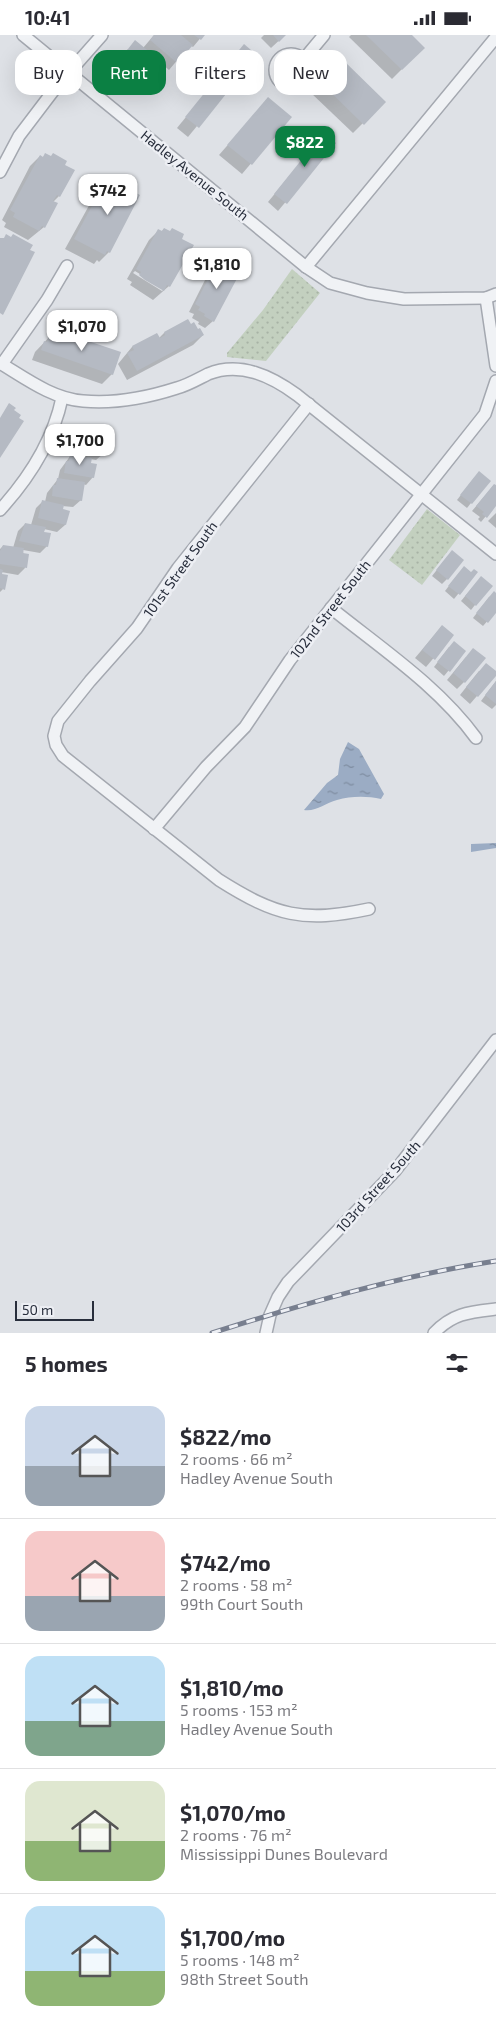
<!DOCTYPE html>
<html lang="en">
<head>
<meta charset="utf-8">
<style>
  :root { --surface:#fff; --page:#f2f2f3; --text:#2b2b33; --muted:#7c7c81; --line:#e1e1e2; --accent:#0b8043 }
  body { margin:0; font-family:"Exo 2",sans-serif; background:var(--page); color:var(--text); height:100vh; display:flex; flex-direction:column; font-size:19px; white-space:nowrap }
  * { box-sizing:border-box; margin:0 }
  p { font-size:16px; color:var(--muted) }
  .icon { flex:none; width:28px; height:28px; fill:none; stroke:currentColor; stroke-width:2; stroke-linecap:round; stroke-linejoin:round }
  .map { position:relative; height:1298px; overflow:hidden }
  .drawer { display:flex; flex-direction:column; background:var(--surface); flex:1 }
  .drawer>* { flex:none }
  .top-card { position:absolute; left:15px; top:15px; width:466px; height:45px; display:flex; gap:10px }
  .scale { position:absolute; left:15px; bottom:12px; width:79px; box-sizing:border-box; padding-left:5px; border:2px solid #282e3c; border-top:0; font-size:14px; line-height:18px; white-space:nowrap; color:#282e3c; -webkit-text-stroke:4px #edeff4; paint-order:stroke }
  .price { position:absolute; translate:-50% -42px; padding:0 11px; border-radius:10px; background:#fff; color:#222; font-size:16px; line-height:32px; filter:drop-shadow(0 1px 2px #0008) }
  .price::after { content:''; position:absolute; left:50%; top:30px; width:15px; height:11px; margin-left:-8px; background:inherit; clip-path:polygon(0 0,100% 0,50% 100%) }
  .price.current { background:var(--accent); color:#fff }
  ul { padding:0; list-style:none }
  li { display:flex; align-items:center; gap:15px; height:125px; padding:0 25px }
  li+li { border-top:1px solid var(--line) }
  li span { display:grid; place-items:center; flex:none; width:140px; height:100px; border-radius:15px; color:#555 }
  li>.icon { margin-inline-start:auto }
  span .icon { width:60px; height:60px; fill:#fffc; stroke-width:1 }
  li b { font-size:21px }
  h2 { display:flex; justify-content:space-between; align-items:center; height:60px; padding:0 25px; font-size:21px }
  .pill { padding:0 18px; border-radius:15px; background:var(--surface); box-shadow:0 5px 20px #0002; font-size:18px; line-height:45px }
  .pill.current { background:var(--accent); color:#fff }
  .status { display:flex; justify-content:space-between; align-items:center; height:35px; padding:0 25px; background:var(--surface); direction:ltr }
  .status svg { height:14px; fill:currentColor }
  .map>svg:first-child { display:block }
</style>
</head>
<body>
<div class="status"><b>10:41</b><svg viewBox="0 0 49 12"><path d="M0 12V9h3v3zM5 12V6h3v6zM10 12V3h3v9zM15 12V0h3v12zM26 1h20v11H26zM47 4h2v5h-2z"/></svg></div>
<div class="map">
<svg width="496" height="1298" viewBox="0 0 496 1298">
  <defs>
    <pattern id="park-dots" width="8" height="8" patternUnits="userSpaceOnUse" patternTransform="scale(1.25)"><rect width="8" height="8" fill="#c3d0bf"/><path d="M2 2h.1M6 6h.1" fill="none" stroke="#a8b3a5" stroke-width="1.8" stroke-linecap="round"/></pattern>
    <pattern id="water-ripples" width="26" height="14" patternUnits="userSpaceOnUse" patternTransform="scale(1.25)"><rect width="26" height="14" fill="#9bacc4"/><path d="M2 4q2-2 4 0t4 0M15 11q2-2 4 0t4 0" fill="none" stroke="#7e8ca0"/></pattern>
  </defs>
  <rect width="100%" height="100%" fill="#dee1e6"/>
  <g fill="url(#park-dots)">
    <path d="M292,234L320,258L266,326L227,322V318L263,275Z"/>
    <path d="M427,474L460,500L422,550L389,525Z"/>
  </g>
  <g fill="url(#water-ripples)">
    <path d="M348,707L359,714L384,759L381,764C367,761 351,761 337,765C325,768 316,777 304,775L327,748L338,740L340,724Z"/>
    <path d="M496,808V813L471,817V809Z"/>
  </g>
  <g fill="#0003" fill-rule="evenodd">
    <path d="M154,0H203L193,12L190,10L169,35L161,28L139,53L121,39L123,37L115,31L128,14L143,13Z"/>
    <path d="M264,0H285L271,13L261,3Z"/>
    <path d="M351,0H410L423,13L392,44L349,2Z"/>
    <path d="M244,11L255,20L188,102L177,93Z"/>
    <path d="M341,25L384,67L353,98L310,57Z"/>
    <path d="M268,64L290,82L242,139L219,120Z"/>
    <path d="M323,100L334,109L278,176L268,167Z"/>
    <path d="M45,120L50,122L59,161L53,167L44,192L28,205L4,192L6,188L2,185L30,131L40,121L42,123Z"/>
    <path d="M106,146L109,217L99,227L97,225L94,229L65,214L97,156Z"/>
    <path d="M164,194L169,251L153,265L130,250L132,247L127,244L149,205L158,196L161,197ZM135,236L164,254L162,256L133,238Z"/>
    <path d="M216,230L213,286L205,293L198,289L199,287L192,283L194,279L189,277L209,237Z"/>
    <path d="M190,290L203,300L193,310L127,345L118,329L132,312L156,300L158,304L164,298Z"/>
    <path d="M55,296L112,339L102,349L32,325L35,317Z"/>
    <path d="M80,396L104,418L96,425L90,424L93,442L86,450L83,449L81,465L73,472L62,471L61,475L68,477L65,490L57,497L44,494L43,498L47,511L40,518L23,515L25,533L18,540L1,537L3,554L0,557V514L3,511L13,513L18,496L25,489L31,490L36,473L43,466L45,467L47,458L58,444L60,435L71,420L73,403Z"/>
    <path d="M474,443L471,468L467,473L457,465Z"/>
    <path d="M494,450L496,452V469L481,487L478,484L480,482L472,476Z"/>
    <path d="M496,478V493L488,486Z"/>
    <path d="M447,522V544L442,549L432,541Z"/>
    <path d="M476,537L454,564L445,556L459,538Z"/>
    <path d="M476,548L475,570L471,575L461,566Z"/>
    <path d="M496,559V576L483,591L473,583L489,562Z"/>
    <path d="M442,591L453,600L426,632L415,623Z"/>
    <path d="M449,612L464,617L444,641L434,632Z"/>
    <path d="M466,622L464,647L457,654L447,645Z"/>
    <path d="M479,636L496,637V639L470,669L460,660Z"/>
    <path d="M496,646V670L492,674L481,666Z"/>
  </g>
  <g fill="#b5bac3">
    <path d="M154,0H181L193,10L177,28L150,5Z"/>
    <path d="M194,0H205L201,5Z"/>
    <path d="M273,0H286L279,7Z"/>
    <path d="M366,0H412L425,13L402,35Z"/>
    <path d="M135,5L163,28L147,47L128,31L129,29L121,23Z"/>
    <path d="M244,9L257,20L199,93L185,82Z"/>
    <path d="M341,23L386,67L364,90L319,46Z"/>
    <path d="M268,62L292,82L252,130L227,110Z"/>
    <path d="M323,98L336,108L287,169L274,159Z"/>
    <path d="M45,118L51,121L53,118L67,126L65,130L75,135L60,162L57,160L53,166L58,168L45,193L42,191L39,196L13,182L15,178L10,175L40,120L43,122Z"/>
    <path d="M118,142L132,150L130,155L140,160L110,218L107,216L105,220L74,204L106,145L109,146L111,143L116,146Z"/>
    <path d="M164,193L170,196L172,193L184,199L182,204L194,210L170,252L167,250L164,256L145,245L139,240L141,237L136,234L158,194L162,196Z"/>
    <path d="M6,199L11,202L13,199L33,210L30,215L35,217L3,280L0,278V203H4Z"/>
    <path d="M222,228L229,231L231,228L242,234L214,287L204,281L205,279L198,275L200,272L195,269L216,229L220,231Z"/>
    <path d="M188,284L191,289L194,287L198,294L200,293L204,300L137,336L127,318L134,315L132,311L157,298L160,303L165,300L164,297Z"/>
    <path d="M55,295L121,317L113,340L41,315L44,306L47,307L49,300L53,301Z"/>
    <path d="M9,368L16,373L14,375L21,380L19,383L24,386L0,423V383Z"/>
    <path d="M80,395L102,399V404L108,405L105,419L76,413Z"/>
    <path d="M70,419L92,423L91,428L97,429L94,443L64,438L66,426H69Z"/>
    <path d="M479,436L491,446L472,469L460,460Z"/>
    <path d="M57,443L85,447L82,466L52,461L53,450H56Z"/>
    <path d="M494,449L496,450V471L487,483L482,479L484,477L476,471Z"/>
    <path d="M42,465L64,470L63,474L70,476L66,490L38,483Z"/>
    <path d="M25,488L46,492L44,497L51,498L48,512L19,506Z"/>
    <path d="M3,510L24,513L23,518L29,519L27,533L0,529V516Z"/>
    <path d="M452,515L464,525L448,545L436,535Z"/>
    <path d="M464,531L471,537L474,534L478,537L460,560L448,551Z"/>
    <path d="M0,534L3,535L2,539L8,540L5,555L0,553Z"/>
    <path d="M481,541L493,551L476,571L465,561Z"/>
    <path d="M494,556L496,558V578L488,588L476,578Z"/>
    <path d="M442,590L454,600L435,625L422,615Z"/>
    <path d="M454,606L466,616L450,637L437,627Z"/>
    <path d="M473,613L486,623L465,648L453,638Z"/>
    <path d="M486,628L496,636V641L478,662L466,652Z"/>
    <path d="M496,646V669L485,660Z"/>
  </g>
  <g fill="none" stroke-linecap="round" stroke-linejoin="round">
    <g stroke="#a4a8b0" stroke-width="14">
      <g id="minor">
        <path d="M23,0L306,232L330,248L367,258L404,264L486,263L496,259"/>
        <circle cx="291" cy="35" r="16"/>
        <path d="M304,24L324,0"/>
        <path d="M0,137L19,101L57,51L102,0"/>
        <path d="M306,232L496,2"/>
        <path d="M486,263L496,331"/>
        <path d="M0,328C25,343 53,364 83,366C115,369 146,363 177,353C188,350 198,344 208,339C240,326 271,341 297,360L496,519"/>
        <path d="M2,329L47,265L67,231"/>
        <path d="M309,369L178,533L137,593L90,646L58,686L54,701L56,710L63,721L219,845C276,881 303,888 369,874"/>
        <path d="M0,475C30,442 53,406 62,363"/>
        <path d="M331,573C382,614 438,651 476,703"/>
        <path d="M154,794L206,732L245,692L290,625L485,379L496,346"/>
        <path d="M266,1298L270,1280L278,1262L288,1247L395,1136L496,1005"/>
        <path d="M434,1298C453,1278 470,1277 496,1274"/>
      </g>
    </g>
    <use href="#minor" stroke="#f0f2f5" stroke-width="11"/>
    <g stroke="#787f8f" stroke-width="5">
      <path id="rail" d="M212,1298C306,1268 399,1241 496,1226"/>
    </g>
    <use href="#rail" stroke="#edeff4" stroke-width="3" stroke-dasharray="9" stroke-linecap="butt"/>
  </g>
  <g text-anchor="middle" dominant-baseline="central" stroke-width="5" stroke-linejoin="round" paint-order="stroke">
    <g font-size="14" fill="#282e3c" stroke="#edeff4">
      <text transform="translate(195 140) rotate(39)">Hadley Avenue South</text>
      <text transform="translate(180 534) rotate(-54)">101st Street South</text>
      <text transform="translate(330 574) rotate(-52)">102nd Street South</text>
      <text transform="translate(378 1151) rotate(-48)">103rd Street South</text>
    </g>
  </g>
</svg>
<div class="scale">50 m</div>
<b class="price current" style="left:305px;top:133px">$822</b>
<b class="price" style="left:108px;top:181px">$742</b>
<b class="price" style="left:217px;top:255px">$1,810</b>
<b class="price" style="left:82px;top:317px">$1,070</b>
<b class="price" style="left:80px;top:431px">$1,700</b>
<div class="top-card">
<a class="pill">Buy</a>
<a class="pill current">Rent</a>
<a class="pill">Filters</a>
<a class="pill">New</a>
</div>
</div>
<section class="drawer">
<h2>5 homes<svg class="icon" aria-label="filters" viewBox="0 0 24 24"><path d="M4 7h16M4 17h16"/><circle cx="9" cy="7" r="2"/><circle cx="15" cy="17" r="2"/></svg></h2>
<ul>
<li><span style="background:linear-gradient(#c9d6e8 60%,#9aa5b1 0)"><svg class="icon" aria-label="home" viewBox="0 0 24 24"><path d="M3 11l9-7 9 7M6 9v11h12V9"/></svg></span><div><b>$822/mo</b><p>2 rooms · 66 m²</p><p>Hadley Avenue South</p></div></li>
<li><span style="background:linear-gradient(#f6c9c9 65%,#9aa5b1 0)"><svg class="icon" aria-label="home" viewBox="0 0 24 24"><path d="M3 11l9-7 9 7M6 9v11h12V9"/></svg></span><div><b>$742/mo</b><p>2 rooms · 58 m²</p><p>99th Court South</p></div></li>
<li><span style="background:linear-gradient(#bfe0f5 65%,#7fa58c 0)"><svg class="icon" aria-label="home" viewBox="0 0 24 24"><path d="M3 11l9-7 9 7M6 9v11h12V9"/></svg></span><div><b>$1,810/mo</b><p>5 rooms · 153 m²</p><p>Hadley Avenue South</p></div></li>
<li><span style="background:linear-gradient(#dfe7d0 60%,#8fb573 0)"><svg class="icon" aria-label="home" viewBox="0 0 24 24"><path d="M3 11l9-7 9 7M6 9v11h12V9"/></svg></span><div><b>$1,070/mo</b><p>2 rooms · 76 m²</p><p>Mississippi Dunes Boulevard</p></div></li>
<li><span style="background:linear-gradient(#bfe0f5 65%,#8fb573 0)"><svg class="icon" aria-label="home" viewBox="0 0 24 24"><path d="M3 11l9-7 9 7M6 9v11h12V9"/></svg></span><div><b>$1,700/mo</b><p>5 rooms · 148 m²</p><p>98th Street South</p></div></li>
</ul>
</section>
</body>
</html>
